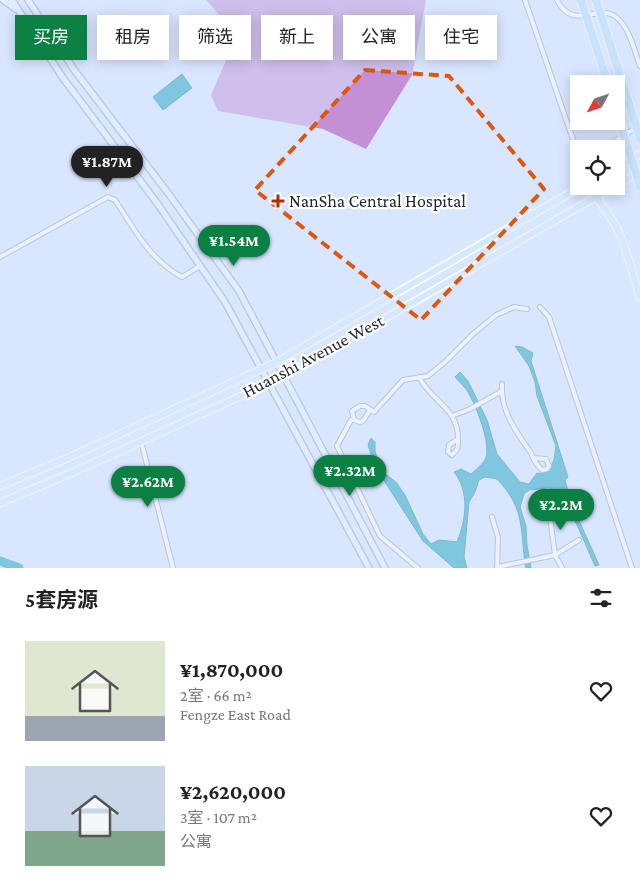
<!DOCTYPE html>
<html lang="zh">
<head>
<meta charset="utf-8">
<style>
  :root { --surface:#fff; --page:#f2f2f2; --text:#222; --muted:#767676; --accent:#0b8043 }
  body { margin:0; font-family:"Crimson Pro","Noto Sans SC",serif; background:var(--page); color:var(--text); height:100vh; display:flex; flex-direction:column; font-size:19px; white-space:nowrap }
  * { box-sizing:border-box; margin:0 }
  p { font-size:16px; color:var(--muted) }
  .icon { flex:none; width:28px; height:28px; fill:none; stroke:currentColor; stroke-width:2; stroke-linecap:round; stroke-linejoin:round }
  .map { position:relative; height:568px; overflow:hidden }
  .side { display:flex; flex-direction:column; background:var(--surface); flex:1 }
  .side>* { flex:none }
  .hud { position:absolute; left:15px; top:15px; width:610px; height:45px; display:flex; gap:10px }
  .needle { width:32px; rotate:230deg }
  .buttons { position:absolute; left:570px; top:75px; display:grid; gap:10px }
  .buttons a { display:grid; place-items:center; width:55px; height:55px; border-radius:0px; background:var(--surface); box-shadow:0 2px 12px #0003; font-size:25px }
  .price { position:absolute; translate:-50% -42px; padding:0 11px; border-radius:18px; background:var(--accent); color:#fff; font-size:16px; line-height:32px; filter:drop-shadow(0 1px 2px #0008) }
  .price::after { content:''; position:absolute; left:50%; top:30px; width:15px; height:11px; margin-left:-8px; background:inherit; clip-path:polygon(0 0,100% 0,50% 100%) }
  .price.selected { background:#222; color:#fff }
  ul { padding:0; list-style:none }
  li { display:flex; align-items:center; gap:15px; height:125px; padding:0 25px }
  li span { display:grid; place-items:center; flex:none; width:140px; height:100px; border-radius:0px; color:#555 }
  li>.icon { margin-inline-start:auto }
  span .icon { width:60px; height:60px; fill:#fffc; stroke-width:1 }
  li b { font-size:21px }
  h2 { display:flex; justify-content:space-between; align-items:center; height:60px; padding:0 25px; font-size:21px }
  .pill { padding:0 18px; border-radius:0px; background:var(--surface); box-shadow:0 2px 12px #0003; font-size:18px; line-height:45px }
  .pill.selected { background:var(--accent); color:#fff }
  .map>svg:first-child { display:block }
</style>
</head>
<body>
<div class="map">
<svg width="640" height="568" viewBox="0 0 640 568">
  <rect width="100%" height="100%" fill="#d9e6ff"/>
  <path fill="#c390d5" d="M206,0H426L412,75L366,149L323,129L218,111L211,95L234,42L216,11Z"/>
  <g fill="#12a2b9" stroke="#177d90">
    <path d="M182,74L192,88L163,110L153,97Z"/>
    <path d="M515,346L522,347L533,353L531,361L568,477L565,480C572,509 587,537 599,565L595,566L570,509L559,492L549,488L529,490L524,494L520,507L526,526L527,545L531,568H526C519,529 527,511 497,479L485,477L479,480L475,492L469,502L464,557L467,568H454L423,541L385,482L377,473L368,445L371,438L375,442V451L380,470L396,482L405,495L423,534L431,544L439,540L457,542C466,520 470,492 454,472L461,469L471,474C477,469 487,461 487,453C488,436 476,406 468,392C465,387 459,382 455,377L460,372L468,381L487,420L497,454L520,482L529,484L537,473L543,474L550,468L554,460L556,446L537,396L535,382L529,366Z"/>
  </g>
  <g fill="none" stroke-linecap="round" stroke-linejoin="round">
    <path stroke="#12a2b9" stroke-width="9" d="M0,561L19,568"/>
    <g stroke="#939eb6" stroke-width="6">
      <g id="minor">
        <path d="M525,0L579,157"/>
        <path d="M557,0C573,32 599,3 616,17C630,28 634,50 640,66"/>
        <path d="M603,149L640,125"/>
        <path d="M0,257L108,197L115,200C135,230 149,259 182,277L200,266"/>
        <path d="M540,307L549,317L632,568"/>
        <path d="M419,377C430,400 458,408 458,438C458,446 459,449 452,455L448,452L449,445L458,439"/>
        <path d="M502,391C503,415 518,434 531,453C534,459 536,465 542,470L547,469L549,466L546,459L534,458"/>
        <path d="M370,410L363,421L360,422L354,420L352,411L360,406H365L374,412L403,380L428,376L445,362L473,334L496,315L514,307L527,309"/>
        <path d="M452,416L470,409L502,391V384"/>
        <path d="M354,420H351L337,446L380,536L418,568"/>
        <path d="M141,441L173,568"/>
        <path d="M549,510L555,555L579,540"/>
        <path d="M492,517L498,537L497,568"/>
        <path d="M497,567L555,555L562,568"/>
      </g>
    </g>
    <g stroke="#939eb6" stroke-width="8">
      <g id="secondary">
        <path d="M3,0L16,9"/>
        <path d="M12,0L63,78L157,203L225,302L369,568"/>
        <path d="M28,0L75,71L168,193L239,291L385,568"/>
      </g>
    </g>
    <g stroke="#fff" stroke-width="9">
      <g id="primary">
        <path d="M616,167L640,154"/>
        <path d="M590,186C598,203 612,215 619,233C628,253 633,276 640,297"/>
        <path d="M616,186L640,172"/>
        <path d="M0,486L70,457L277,362L582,186"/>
        <path d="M0,503L76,471L285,376L615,186"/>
      </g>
    </g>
    <use href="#minor" stroke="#fff" stroke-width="4"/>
    <use href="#secondary" stroke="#e8f5fe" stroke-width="5.5"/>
    <use href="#primary" stroke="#d1ebfd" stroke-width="6"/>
    <g stroke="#fff" stroke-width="10" stroke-linecap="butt">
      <g id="motorway-bridge">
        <path d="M581,0L608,84"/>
        <path d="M596,0L640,138"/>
        <path d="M616,111L640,186"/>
      </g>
    </g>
    <use href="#motorway-bridge" stroke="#b3ddfb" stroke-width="8"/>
  </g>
  <path d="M0 0H640V568H0ZM365,70L449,76L544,189L421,320L255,190Z" fill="#d9e6ff" fill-opacity=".55" fill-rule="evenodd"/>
  <path fill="none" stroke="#de570e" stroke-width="4" stroke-dasharray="10 6" stroke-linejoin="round" d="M365,70L449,76L544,189L421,320L255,190Z"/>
  <path fill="#b62b02" stroke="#fff" stroke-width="2" d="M275.5 193.5h5v5h5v5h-5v5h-5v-5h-5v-5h5z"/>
  <g text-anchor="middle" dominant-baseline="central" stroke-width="4.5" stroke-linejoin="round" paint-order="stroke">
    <g font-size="18" fill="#232831" stroke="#fff" text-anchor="start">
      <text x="289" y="201">NanSha Central Hospital</text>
    </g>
    <g font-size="18" fill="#232831" stroke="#fff">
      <text transform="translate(313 356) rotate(-28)">Huanshi Avenue West</text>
    </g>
  </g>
</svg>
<div class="buttons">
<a><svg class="needle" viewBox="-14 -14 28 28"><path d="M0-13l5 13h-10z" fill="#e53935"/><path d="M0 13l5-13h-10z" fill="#767676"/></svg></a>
<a><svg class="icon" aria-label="locate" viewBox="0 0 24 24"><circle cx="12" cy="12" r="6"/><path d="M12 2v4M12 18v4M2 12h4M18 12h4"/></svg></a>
</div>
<b class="price selected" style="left:107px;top:188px">¥1.87M</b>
<b class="price" style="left:234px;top:267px">¥1.54M</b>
<b class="price" style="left:350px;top:497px">¥2.32M</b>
<b class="price" style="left:148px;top:508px">¥2.62M</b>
<b class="price" style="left:561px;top:531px">¥2.2M</b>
<div class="hud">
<a class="pill selected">买房</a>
<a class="pill">租房</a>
<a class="pill">筛选</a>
<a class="pill">新上</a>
<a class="pill">公寓</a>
<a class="pill">住宅</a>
</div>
</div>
<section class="side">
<h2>5套房源<svg class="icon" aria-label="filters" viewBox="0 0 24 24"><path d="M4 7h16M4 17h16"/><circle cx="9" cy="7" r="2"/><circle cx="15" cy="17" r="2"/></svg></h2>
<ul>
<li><span style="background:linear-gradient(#dfe7d0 75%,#9aa5b1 0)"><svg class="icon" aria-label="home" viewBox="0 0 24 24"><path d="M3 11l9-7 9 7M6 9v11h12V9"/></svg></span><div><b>¥1,870,000</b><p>2室 · 66 m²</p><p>Fengze East Road</p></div><svg class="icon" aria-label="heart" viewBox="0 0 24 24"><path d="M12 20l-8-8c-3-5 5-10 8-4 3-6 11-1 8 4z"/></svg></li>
<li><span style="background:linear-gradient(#c9d6e8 65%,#7fa58c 0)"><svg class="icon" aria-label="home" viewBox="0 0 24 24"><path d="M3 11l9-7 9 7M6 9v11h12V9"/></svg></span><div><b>¥2,620,000</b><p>3室 · 107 m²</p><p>公寓</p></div><svg class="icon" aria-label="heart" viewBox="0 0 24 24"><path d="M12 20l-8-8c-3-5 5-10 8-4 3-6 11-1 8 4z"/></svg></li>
</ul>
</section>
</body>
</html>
